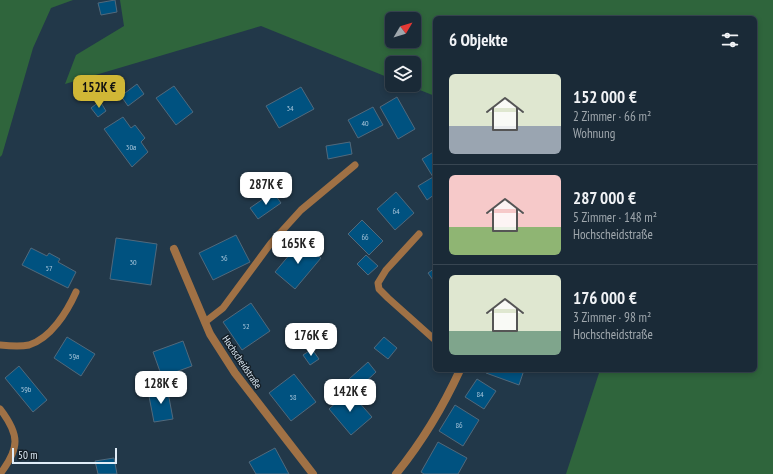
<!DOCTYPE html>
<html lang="de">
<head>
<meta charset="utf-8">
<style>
  :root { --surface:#1a2a37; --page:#273642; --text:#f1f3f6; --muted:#9fa7ad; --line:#384652; --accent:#d0b736 }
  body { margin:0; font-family:"PT Sans Narrow",sans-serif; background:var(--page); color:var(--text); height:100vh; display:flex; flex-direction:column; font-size:15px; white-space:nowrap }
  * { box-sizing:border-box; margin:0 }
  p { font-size:13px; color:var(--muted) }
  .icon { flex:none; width:22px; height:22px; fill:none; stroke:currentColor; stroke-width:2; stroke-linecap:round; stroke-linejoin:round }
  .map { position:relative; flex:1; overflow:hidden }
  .drawer { position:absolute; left:433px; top:16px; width:324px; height:356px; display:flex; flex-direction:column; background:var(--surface); border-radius:6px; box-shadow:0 2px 6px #0003,0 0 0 1px var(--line) }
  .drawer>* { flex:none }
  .needle { width:26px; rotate:52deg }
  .tools { position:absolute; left:385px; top:12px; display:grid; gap:8px }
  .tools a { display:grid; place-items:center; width:36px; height:36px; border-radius:6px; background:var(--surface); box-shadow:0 2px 6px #0003,0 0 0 1px var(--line); font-size:20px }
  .scale { position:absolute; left:12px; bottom:10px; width:105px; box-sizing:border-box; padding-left:4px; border:2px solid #e0edf8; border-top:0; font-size:11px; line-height:14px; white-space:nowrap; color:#e0edf8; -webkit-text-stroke:3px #141e26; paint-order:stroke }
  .price { position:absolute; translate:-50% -34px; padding:0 9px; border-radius:8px; background:#fff; color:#222; font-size:13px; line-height:26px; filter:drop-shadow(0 1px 2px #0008) }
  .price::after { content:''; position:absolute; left:50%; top:24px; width:12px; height:9px; margin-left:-6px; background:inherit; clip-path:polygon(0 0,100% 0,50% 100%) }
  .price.on { background:var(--accent); color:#111 }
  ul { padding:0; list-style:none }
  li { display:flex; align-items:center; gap:12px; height:100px; padding:0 16px }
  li+li { border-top:1px solid var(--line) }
  li span { display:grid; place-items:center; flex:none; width:112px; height:80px; border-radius:6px; color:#555 }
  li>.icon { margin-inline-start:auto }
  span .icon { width:48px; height:48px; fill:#fffc; stroke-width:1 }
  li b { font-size:17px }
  h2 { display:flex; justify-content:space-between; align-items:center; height:48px; padding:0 16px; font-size:17px }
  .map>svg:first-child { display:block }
</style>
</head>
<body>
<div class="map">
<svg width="773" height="474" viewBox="0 0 773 474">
  <rect width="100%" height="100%" fill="#223849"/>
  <g fill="#2f653c" fill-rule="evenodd">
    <path d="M0,0H73L51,8L33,48L2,155L0,157Z"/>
    <path d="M120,0H773V474H566L600,370H755V18H435V96L407,85H414V63H392V79L261,26L65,84L76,55L124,26ZM392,19H414V41H392Z"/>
  </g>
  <g fill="#005280" stroke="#51697c">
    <path d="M115,0L117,12L101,15L98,3Z"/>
    <path d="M137,84L144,94L128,106L121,96Z"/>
    <path d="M174,86L193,112L176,125L156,98Z"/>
    <path d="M301,87L314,109L279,128L266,106Z"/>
    <path d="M397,97L415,129L398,139L380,107Z"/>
    <path d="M100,101L106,111L98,117L91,108Z"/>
    <path d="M373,107L383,125L358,138L348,120Z"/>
    <path d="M123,117L131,128L135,125L145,138L141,142L148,152L132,167L104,129Z"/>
    <path d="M350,142L352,154L328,159L326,146Z"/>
    <path d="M435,151V194L427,200L418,186L433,177L422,159Z"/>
    <path d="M273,192L281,203L258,219L250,208Z"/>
    <path d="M396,192L414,213L395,230L377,209Z"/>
    <path d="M362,220L383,241L369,255L348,234Z"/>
    <path d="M236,235L250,262L213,280L199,253Z"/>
    <path d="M116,238L157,244L151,285L110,279Z"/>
    <path d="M301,241L321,258L295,289L275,272Z"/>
    <path d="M31,248L47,256L49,253L60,259L58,262L76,272L68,288L22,265Z"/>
    <path d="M366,255L378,266L368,275L357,264Z"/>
    <path d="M435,268V283L428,273Z"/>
    <path d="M251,303L270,331L242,350L223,322Z"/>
    <path d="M67,337L95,354L81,376L54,358Z"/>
    <path d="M384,337L397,348L388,359L374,348Z"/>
    <path d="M183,341L192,366L162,377L153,352Z"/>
    <path d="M312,349L319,359L310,365L303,355Z"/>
    <path d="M368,362L376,372L358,389L349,379Z"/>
    <path d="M19,366L47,400L33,412L5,378Z"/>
    <path d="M487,370H524L519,385L486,373Z"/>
    <path d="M294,374L316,402L291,421L269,393Z"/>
    <path d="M477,379L496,391L484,409L465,397Z"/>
    <path d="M167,387L173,419L154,422L148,391Z"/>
    <path d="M349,391L372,417L351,435L329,409Z"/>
    <path d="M455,405L479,420L463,446L439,431Z"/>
    <path d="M438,442L467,458L458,474H424L421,472Z"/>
    <path d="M275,448L289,474H256L249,462Z"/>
    <path d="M114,458L117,474H98L95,461Z"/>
  </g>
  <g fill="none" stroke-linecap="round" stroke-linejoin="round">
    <g stroke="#a07145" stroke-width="7">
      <path d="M419,234L386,270L378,283L379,289L388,298L435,340"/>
      <path d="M205,322L223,308L271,243L301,210L355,165"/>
      <path d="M0,345C9,346 20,347 29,345C51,338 67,312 76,292"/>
      <path d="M0,409C20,435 20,448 0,474"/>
    </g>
    <g stroke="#a07145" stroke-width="8">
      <path d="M174,249L210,334L235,373L313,474"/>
      <path d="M396,474C422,442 443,407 460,370"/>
    </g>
  </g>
  <g text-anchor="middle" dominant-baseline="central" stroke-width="3" stroke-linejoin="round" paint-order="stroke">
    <g font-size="8" fill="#a8c6da">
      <text x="290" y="108">34</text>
      <text x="365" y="123">40</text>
      <text x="131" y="147">30a</text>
      <text x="396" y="211">64</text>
      <text x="365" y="237">66</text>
      <text x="224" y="258">36</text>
      <text x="133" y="262">30</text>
      <text x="49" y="268">57</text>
      <text x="246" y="326">52</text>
      <text x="74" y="356">59a</text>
      <text x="26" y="389">59b</text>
      <text x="480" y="394">84</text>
      <text x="293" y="397">58</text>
      <text x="459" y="425">86</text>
    </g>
    <g font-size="10" fill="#e0edf8" stroke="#141e26">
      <text transform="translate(242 362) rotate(56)">Hochscheidstraße</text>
    </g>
  </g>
</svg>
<div class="tools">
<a><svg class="needle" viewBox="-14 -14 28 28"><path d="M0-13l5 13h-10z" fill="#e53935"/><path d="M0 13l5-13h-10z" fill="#9fa7ad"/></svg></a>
<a><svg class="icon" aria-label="layers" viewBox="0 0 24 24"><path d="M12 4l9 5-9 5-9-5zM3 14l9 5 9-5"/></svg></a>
</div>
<div class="scale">50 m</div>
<b class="price on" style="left:99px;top:109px">152K €</b>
<b class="price" style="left:266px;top:206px">287K €</b>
<b class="price" style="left:298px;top:265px">165K €</b>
<b class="price" style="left:311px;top:357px">176K €</b>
<b class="price" style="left:161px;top:405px">128K €</b>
<b class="price" style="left:350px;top:413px">142K €</b>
<section class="drawer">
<h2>6 Objekte<svg class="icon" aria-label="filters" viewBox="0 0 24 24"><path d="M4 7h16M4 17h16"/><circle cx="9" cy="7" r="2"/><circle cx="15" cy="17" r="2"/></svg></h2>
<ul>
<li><span style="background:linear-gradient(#dfe7d0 65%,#9aa5b1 0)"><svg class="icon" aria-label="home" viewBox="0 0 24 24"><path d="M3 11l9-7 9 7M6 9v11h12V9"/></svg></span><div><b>152 000 €</b><p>2 Zimmer · 66 m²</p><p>Wohnung</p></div></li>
<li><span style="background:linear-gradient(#f6c9c9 65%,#8fb573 0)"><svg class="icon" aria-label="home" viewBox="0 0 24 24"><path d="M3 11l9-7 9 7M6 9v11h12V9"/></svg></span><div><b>287 000 €</b><p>5 Zimmer · 148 m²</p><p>Hochscheidstraße</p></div></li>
<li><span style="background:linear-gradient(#dfe7d0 70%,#7fa58c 0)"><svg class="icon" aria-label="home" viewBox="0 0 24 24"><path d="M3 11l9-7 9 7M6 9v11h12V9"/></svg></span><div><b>176 000 €</b><p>3 Zimmer · 98 m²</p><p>Hochscheidstraße</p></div></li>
</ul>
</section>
</div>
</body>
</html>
